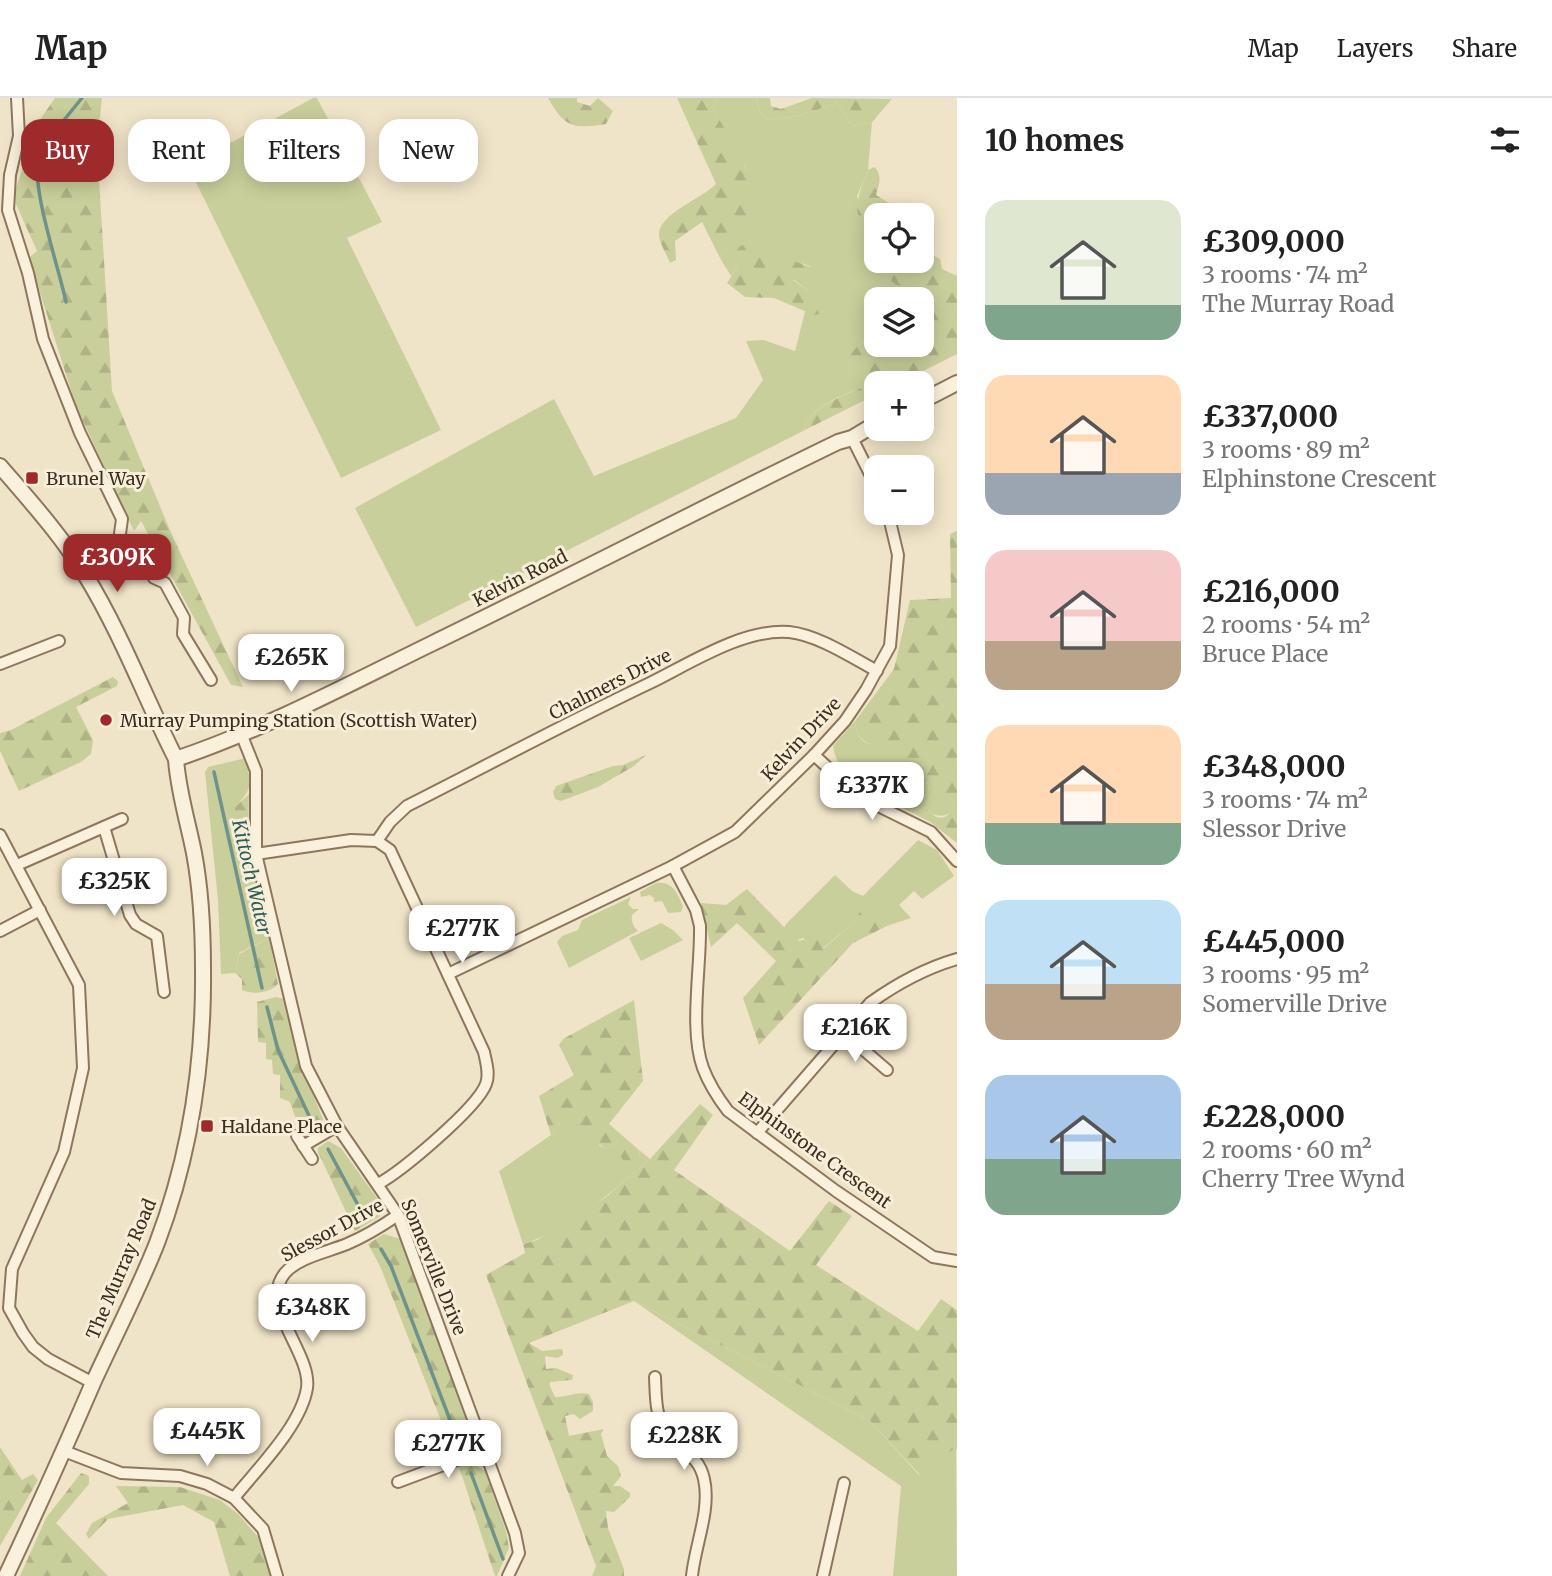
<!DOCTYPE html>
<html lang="en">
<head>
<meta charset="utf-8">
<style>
  :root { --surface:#fff; --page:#f6f6f6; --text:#222; --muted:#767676; --line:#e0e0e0; --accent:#9e2a2b }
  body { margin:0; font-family:Merriweather,serif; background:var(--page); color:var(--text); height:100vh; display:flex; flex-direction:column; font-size:26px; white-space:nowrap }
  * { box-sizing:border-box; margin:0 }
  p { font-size:23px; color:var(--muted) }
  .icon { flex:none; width:38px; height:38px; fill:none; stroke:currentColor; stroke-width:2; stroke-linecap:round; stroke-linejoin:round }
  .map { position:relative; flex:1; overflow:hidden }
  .side { display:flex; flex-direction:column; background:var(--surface); width:595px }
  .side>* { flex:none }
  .guide { position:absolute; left:21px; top:21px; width:665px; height:63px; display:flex; gap:14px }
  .fabs { position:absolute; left:864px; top:105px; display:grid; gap:14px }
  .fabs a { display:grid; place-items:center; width:70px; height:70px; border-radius:14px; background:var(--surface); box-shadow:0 4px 18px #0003; font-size:35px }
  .price { position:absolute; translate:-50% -60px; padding:0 16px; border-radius:14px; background:#fff; color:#222; font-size:23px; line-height:46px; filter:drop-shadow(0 2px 4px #0008) }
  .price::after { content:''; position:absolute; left:50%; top:42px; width:21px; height:16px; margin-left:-10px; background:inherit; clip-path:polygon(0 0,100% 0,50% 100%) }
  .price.current { background:var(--accent); color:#fff }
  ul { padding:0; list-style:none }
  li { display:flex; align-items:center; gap:21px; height:175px; padding:0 28px }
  li span { display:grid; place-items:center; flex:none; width:196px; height:140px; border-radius:21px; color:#555 }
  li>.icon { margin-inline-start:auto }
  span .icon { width:84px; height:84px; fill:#fffc; stroke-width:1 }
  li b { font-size:30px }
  h2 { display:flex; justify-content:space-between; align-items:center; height:84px; padding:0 28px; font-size:30px }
  .pill { padding:0 24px; border-radius:21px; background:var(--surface); box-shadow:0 4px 18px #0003; font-size:24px; line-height:63px }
  .pill.current { background:var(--accent); color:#fff }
  header { display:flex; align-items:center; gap:42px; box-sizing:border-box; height:98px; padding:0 35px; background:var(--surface); border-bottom:2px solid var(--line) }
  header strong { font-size:33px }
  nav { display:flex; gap:38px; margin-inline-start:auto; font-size:24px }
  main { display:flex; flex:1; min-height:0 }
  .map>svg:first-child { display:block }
</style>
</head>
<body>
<header>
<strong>Map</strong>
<nav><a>Map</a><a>Layers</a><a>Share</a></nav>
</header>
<main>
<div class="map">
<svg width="957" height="1478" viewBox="0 0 957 1478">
  <defs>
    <pattern id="forest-firs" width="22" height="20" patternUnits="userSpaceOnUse" patternTransform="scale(1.75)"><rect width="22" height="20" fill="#c9cf9b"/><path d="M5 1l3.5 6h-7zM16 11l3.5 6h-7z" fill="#aeb285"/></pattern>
  </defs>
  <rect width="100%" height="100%" fill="#f0e4c8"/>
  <g fill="#c9cf9b">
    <path d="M313,0H317L382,124L347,140L441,332L341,380L188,68Z"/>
    <path d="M718,0H756C758,5 758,12 761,16C771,31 823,9 837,5L853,28L872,24L868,72L857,98L869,136L877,140V163H891L886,178C894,184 914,196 917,201H877V236L859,246L865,288C842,298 811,307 803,333L416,529L355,410L554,301L594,378L736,320L763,282L746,243L764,242L795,253L810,194L793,181L810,168C780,158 761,158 730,160L737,169L731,178L720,160L735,138L746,70L713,11Z"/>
    <path d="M855,623C857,649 872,645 890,654C905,661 928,674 929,692L954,698C954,715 948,721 931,716L928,711L904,697L894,705C869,696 836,676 833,648Z"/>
    <path d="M246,660C250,686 255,689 235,709L251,814L262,815L269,840L239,855L235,875L221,876L218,802L205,674L208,669Z"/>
    <path d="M918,742L937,752L954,778L922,801L914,793L899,807L911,820L887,828L869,802L850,828L822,851L803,840L796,843L783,833L786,826L835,777L852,793L863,798Z"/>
    <path d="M656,785C673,783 677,795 683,808L681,814L668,815L662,803L654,804V800L650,797L641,799L640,794Z"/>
    <path d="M631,799L628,806L633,811H639L632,817C631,824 633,828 638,833L569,870L557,844L562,838L578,832L582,822Z"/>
    <path d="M661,825L673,832L683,842L641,863L629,840Z"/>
    <path d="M560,1024L589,1028L600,1048L607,1051L618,1042L640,1059L639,1052L650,1061C616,1091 567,1133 523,1146L499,1073L551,1037Z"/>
    <path d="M634,1203L870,1323L919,1377L956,1349L957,1478H893L901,1388Z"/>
  </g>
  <g fill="url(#forest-firs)">
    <path d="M55,0H102L97,48L112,293L172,437L243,589L231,587L141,423L134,433L76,308L29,160L37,153L16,106L15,93L39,23Z"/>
    <path d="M548,0H577V4L590,8L598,0L613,13L606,26C573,31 565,30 548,0Z"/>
    <path d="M677,0H718L713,11C731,43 762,80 746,118C740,133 729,147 720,160L702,124L675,143L676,162L670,165C667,157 660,146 659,138C656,117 703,100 716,86Z"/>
    <path d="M756,0H770L771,8L781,11L812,0L892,1L872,24L853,28L837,5C823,9 771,31 761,16C758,12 758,5 756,0Z"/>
    <path d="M874,69C883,76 879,88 876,97L894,108L896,117H877V140C847,125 858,95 868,72Z"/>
    <path d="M757,144L766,158L792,162L810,169L809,178L793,182L810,194L830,199V214L814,217L774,200L745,199L727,185L737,169L730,161L740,148Z"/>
    <path d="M922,145L925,153L940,161L942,171L957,178V256L899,285H877V296L803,333C811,307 842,299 865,288L845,264L859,246L877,236V247H922V215L924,213L922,201H917C911,192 896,190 886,178L891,163H922Z"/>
    <path d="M957,433V745L930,724L894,705L904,697C912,699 919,702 925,708C928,711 930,715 933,717C948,726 954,710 954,698C940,701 929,701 928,685L916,675L913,667L903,669L891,664L889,654C872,647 856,645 855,623L894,571L910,502L951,500L950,436Z"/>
    <path d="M113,579L118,583L117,588L76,609L93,642L91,656L81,664L19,693L0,653V635L11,632Z"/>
    <path d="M646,657L634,668L598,689L561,703L555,701L553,694L556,688L613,668L623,667Z"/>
    <path d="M249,696L248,743L262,815L251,814L236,757L235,709Z"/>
    <path d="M747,791L785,830L784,833L799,843L812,839L819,842L823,851L850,828L869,801L887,828L853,845L759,947L743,900L776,863L737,825L711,849L701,805L726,807Z"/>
    <path d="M269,840L278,886C270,895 253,897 242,892V881L235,875L239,856Z"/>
    <path d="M276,899L285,901L303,972L323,1021L320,1031L311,1035L305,1034L297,1024L290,1004L280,1000V977L273,976L272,962L266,961V945L258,944L257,904Z"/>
    <path d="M634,902L643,983L609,1026L639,1052L640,1059L636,1064L624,1063L617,1054V1043L607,1051C596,1046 593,1039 589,1028H580L576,1037L571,1040L560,1024L551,1037L539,998L574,977L559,947L563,941Z"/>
    <path d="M700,1006L713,1017L674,1072L790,1153L829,1103L852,1118L816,1167L918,1233L941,1201L957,1212V1352L955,1350L920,1377L870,1323L634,1203L529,1245L542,1253L562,1251L563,1257L557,1260L545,1258L546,1271L556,1270L573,1277L572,1282L550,1284V1288L555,1299C567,1299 578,1293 589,1296L593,1304V1313L580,1321L574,1316L565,1318L569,1338L604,1331L601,1336L607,1358L618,1368L621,1378L613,1388H620L630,1395V1399L614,1414L606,1413L608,1430L624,1471V1478H592L596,1468L486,1177L525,1155L523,1146L537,1142L606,1099L650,1061Z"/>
    <path d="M328,1043L341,1050L384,1110L379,1119L355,1133L318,1054V1050Z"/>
    <path d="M384,1136L401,1141L471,1336L464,1348L453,1353L380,1168L368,1146Z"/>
    <path d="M0,1349L22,1382L33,1376L38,1382L0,1448Z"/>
    <path d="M471,1365L485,1373L506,1433L509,1450L497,1478H495L459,1369Z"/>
    <path d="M81,1375L89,1378V1386L56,1425L108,1478H20L46,1420Z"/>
    <path d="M116,1388L180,1389L220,1402L238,1416L259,1440L272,1478H230L214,1424L183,1407L108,1421L89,1441L86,1436L92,1425L128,1405Z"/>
  </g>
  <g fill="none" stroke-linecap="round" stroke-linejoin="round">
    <g stroke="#6f938a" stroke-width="3.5">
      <path d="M66,204C60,174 30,86 39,62C49,38 66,20 82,0"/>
      <path d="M214,674L262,890"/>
      <path d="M267,909L278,952L311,1022"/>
      <path d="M328,1051L366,1122"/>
      <path d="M381,1151L391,1168L460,1348"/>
      <path d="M471,1375L503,1461"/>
    </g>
    <g stroke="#8d765c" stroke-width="14">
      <g id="minor">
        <path d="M17,0L19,38L10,77L8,112L28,175L43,241L80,335L122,421L119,443L108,457L85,475"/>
        <path d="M852,340L877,390"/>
        <path d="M119,443L133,448L154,480L165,485L184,520L183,536L211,582"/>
        <path d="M0,566L59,543"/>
        <path d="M242,638L256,673V756L306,968L337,1028L398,1117L515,1435L519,1455L508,1478"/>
        <path d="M814,657L860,699L931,734L957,763"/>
        <path d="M104,729L130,817L136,826L157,838L164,894"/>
        <path d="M0,737L79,887L83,970L64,1054L12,1171L9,1210L23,1235L33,1249L48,1261L93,1285"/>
        <path d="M377,743L390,724L407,708C488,667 568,624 650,585C689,566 744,530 789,534C818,537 851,559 877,573"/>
        <path d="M256,756L351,742L377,743L390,752L484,954C486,964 490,976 486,986C477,1010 402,1073 378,1086"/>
        <path d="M17,767L122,721"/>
        <path d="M673,768L696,812L700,828C701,870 689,932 703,970C709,986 718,1000 728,1013L836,1093L933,1159L957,1163"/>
        <path d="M0,833L40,812"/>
        <path d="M448,876L673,768L735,734L814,657L845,623L866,592L890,548L898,457L888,415"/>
        <path d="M844,935L887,972"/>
        <path d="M757,1035L870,905C895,887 926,870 957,861"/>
        <path d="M297,1038L312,1061"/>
        <path d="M303,1048L337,1028"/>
        <path d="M655,1279C656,1300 655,1318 667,1336C679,1355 698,1354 704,1381C711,1412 695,1447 692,1478"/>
        <path d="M64,1353L121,1375L180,1378L207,1386L234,1400L263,1431L277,1478"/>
        <path d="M398,1384L486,1351"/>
        <path d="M234,1400C257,1371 301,1328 307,1290C312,1255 258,1207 285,1175C299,1159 328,1154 347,1146C366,1138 382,1128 398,1117"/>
        <path d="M823,1478L844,1385"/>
      </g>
    </g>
    <g stroke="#8d765c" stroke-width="18">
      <g id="tertiary">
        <path d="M922,303L957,285"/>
        <path d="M0,368C30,403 62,438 86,478C122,537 145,600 176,661C178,693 188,724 194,755C201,792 203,832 203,871C204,964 190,1058 157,1145C138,1193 114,1239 93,1285C65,1350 36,1414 6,1478"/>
        <path d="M176,661C265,631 347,587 431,546C567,480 702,410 838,344L852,340L877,325"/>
      </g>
    </g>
    <use href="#minor" stroke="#faf1dc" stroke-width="10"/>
    <use href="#tertiary" stroke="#faf1dc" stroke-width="14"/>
  </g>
  <g fill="#9e2a2b" stroke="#f7eed8" stroke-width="2.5">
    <rect x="25" y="373" width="14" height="14" rx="3.5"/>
    <circle cx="106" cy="622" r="7"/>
    <rect x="200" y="1021" width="14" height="14" rx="3.5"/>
  </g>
  <g text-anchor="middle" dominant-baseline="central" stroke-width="6" stroke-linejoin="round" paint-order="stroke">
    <g font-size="18" fill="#3d2e20" stroke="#f7eed8" text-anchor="start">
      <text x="46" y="380">Brunel Way</text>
      <text x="120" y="622">Murray Pumping Station (Scottish Water)</text>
      <text x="221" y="1028">Haldane Place</text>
    </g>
    <g font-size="18" fill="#3d2e20" stroke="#f7eed8">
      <text transform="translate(520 480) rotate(-27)">Kelvin Road</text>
      <text transform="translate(610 586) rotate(-27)">Chalmers Drive</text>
      <text transform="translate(801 641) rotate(-47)">Kelvin Drive</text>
      <text transform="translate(815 1052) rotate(36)">Elphinstone Crescent</text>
      <text transform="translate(332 1132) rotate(-28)">Slessor Drive</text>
      <text transform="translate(434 1169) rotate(68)">Somerville Drive</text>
      <text transform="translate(121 1171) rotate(-67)">The Murray Road</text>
    </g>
    <g font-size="19" font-style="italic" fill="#2f5d5a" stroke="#f7eed8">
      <text transform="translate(252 779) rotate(77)">Kittoch Water</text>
    </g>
  </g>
</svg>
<div class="fabs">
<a><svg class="icon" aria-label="locate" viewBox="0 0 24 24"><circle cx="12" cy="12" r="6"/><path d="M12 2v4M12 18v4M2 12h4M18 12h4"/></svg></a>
<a><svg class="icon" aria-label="layers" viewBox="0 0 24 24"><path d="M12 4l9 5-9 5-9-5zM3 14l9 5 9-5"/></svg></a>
<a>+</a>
<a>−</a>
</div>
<b class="price current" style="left:117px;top:496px">£309K</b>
<b class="price" style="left:291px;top:596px">£265K</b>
<b class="price" style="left:872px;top:724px">£337K</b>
<b class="price" style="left:114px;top:820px">£325K</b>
<b class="price" style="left:462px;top:867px">£277K</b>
<b class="price" style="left:855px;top:966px">£216K</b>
<b class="price" style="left:312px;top:1246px">£348K</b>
<b class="price" style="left:207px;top:1370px">£445K</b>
<b class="price" style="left:684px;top:1374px">£228K</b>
<b class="price" style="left:448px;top:1382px">£277K</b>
<div class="guide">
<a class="pill current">Buy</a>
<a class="pill">Rent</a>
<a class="pill">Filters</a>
<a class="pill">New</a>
</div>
</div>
<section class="side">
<h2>10 homes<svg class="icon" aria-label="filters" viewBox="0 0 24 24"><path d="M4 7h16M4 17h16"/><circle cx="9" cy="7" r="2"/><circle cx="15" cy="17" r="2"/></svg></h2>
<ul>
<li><span style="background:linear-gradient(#dfe7d0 75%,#7fa58c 0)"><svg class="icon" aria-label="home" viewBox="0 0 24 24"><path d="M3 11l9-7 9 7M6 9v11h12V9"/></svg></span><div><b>£309,000</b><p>3 rooms · 74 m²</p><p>The Murray Road</p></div></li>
<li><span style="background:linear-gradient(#ffd9b3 70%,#9aa5b1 0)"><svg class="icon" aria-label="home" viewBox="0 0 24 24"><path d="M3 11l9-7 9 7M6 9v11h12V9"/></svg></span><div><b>£337,000</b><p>3 rooms · 89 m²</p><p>Elphinstone Crescent</p></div></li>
<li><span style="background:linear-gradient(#f6c9c9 65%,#b9a48a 0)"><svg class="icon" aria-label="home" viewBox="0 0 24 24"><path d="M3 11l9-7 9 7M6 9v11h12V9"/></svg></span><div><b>£216,000</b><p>2 rooms · 54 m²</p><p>Bruce Place</p></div></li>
<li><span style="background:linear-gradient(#ffd9b3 70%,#7fa58c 0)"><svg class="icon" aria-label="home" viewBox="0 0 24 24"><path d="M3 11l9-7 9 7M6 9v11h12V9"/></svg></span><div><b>£348,000</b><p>3 rooms · 74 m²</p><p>Slessor Drive</p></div></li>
<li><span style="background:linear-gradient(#bfe0f5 60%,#b9a48a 0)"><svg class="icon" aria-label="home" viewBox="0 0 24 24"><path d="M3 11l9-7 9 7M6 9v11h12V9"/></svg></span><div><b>£445,000</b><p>3 rooms · 95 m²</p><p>Somerville Drive</p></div></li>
<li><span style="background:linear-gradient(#a9c7e8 60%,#7fa58c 0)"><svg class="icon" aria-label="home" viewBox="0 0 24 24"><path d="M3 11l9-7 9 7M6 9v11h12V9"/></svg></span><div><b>£228,000</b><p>2 rooms · 60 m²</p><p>Cherry Tree Wynd</p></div></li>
</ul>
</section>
</main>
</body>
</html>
